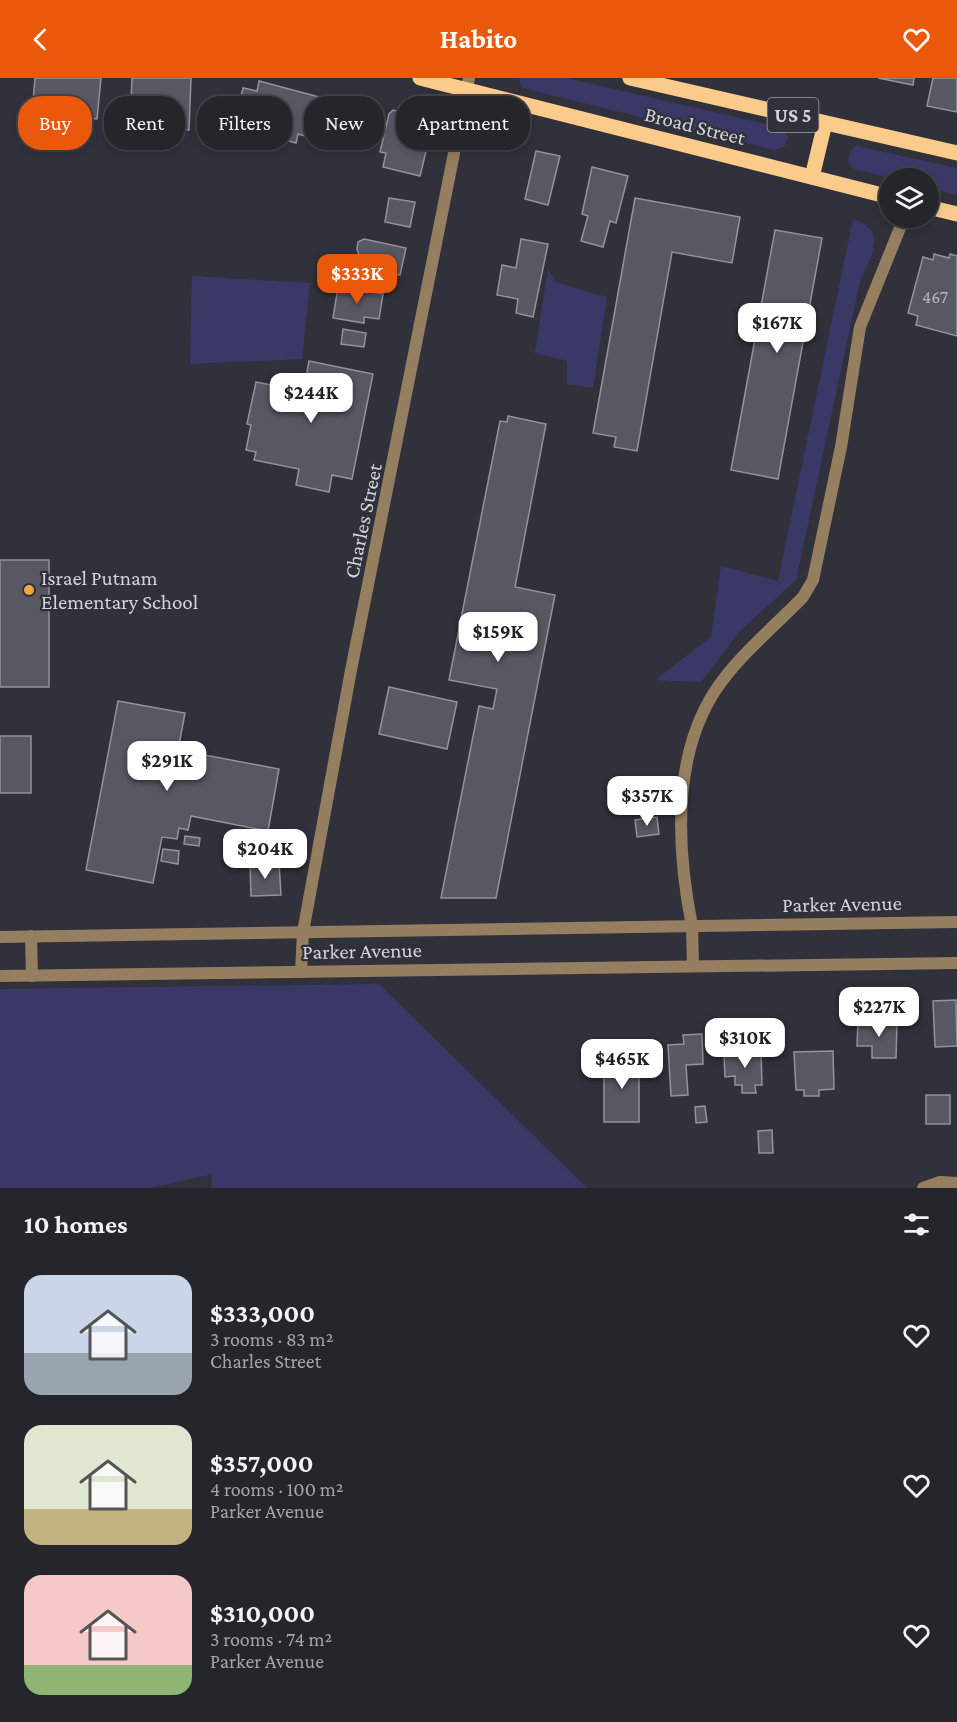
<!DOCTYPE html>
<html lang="en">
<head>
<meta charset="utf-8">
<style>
  :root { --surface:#25252c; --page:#313138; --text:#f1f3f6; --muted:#a3a5a9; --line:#424248; --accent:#ea580c }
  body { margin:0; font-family:"Crimson Pro",serif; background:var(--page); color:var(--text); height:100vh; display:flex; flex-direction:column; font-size:22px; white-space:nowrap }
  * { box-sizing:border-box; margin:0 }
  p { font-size:20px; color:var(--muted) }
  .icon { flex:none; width:33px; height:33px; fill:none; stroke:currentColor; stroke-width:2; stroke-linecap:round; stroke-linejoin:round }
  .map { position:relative; height:1110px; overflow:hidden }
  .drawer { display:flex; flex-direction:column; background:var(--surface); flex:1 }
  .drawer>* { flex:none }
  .top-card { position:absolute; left:18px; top:18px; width:600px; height:54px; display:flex; gap:12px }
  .tools { position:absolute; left:879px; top:90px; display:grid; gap:12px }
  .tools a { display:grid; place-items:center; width:60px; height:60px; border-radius:50%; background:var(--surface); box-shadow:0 3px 9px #0003,0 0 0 2px var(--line); font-size:30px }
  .price { position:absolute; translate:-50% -51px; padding:0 14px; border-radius:12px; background:#fff; color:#222; font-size:20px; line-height:39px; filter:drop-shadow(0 2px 3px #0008) }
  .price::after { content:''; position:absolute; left:50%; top:36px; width:18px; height:14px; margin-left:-9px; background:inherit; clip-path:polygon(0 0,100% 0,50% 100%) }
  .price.on { background:var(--accent); color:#fff }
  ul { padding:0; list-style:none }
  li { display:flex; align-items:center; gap:18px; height:150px; padding:0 24px }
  li span { display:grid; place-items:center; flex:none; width:168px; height:120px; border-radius:18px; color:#555 }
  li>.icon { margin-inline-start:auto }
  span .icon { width:72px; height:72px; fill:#fffc; stroke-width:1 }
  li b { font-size:26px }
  h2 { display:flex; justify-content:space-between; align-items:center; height:72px; padding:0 24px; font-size:26px }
  .chip { padding:0 21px; border-radius:24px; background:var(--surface); box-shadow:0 3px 9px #0003,0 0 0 2px var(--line); font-size:21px; line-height:54px }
  .chip.on { background:var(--accent); color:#fff }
  header { display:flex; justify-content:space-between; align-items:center; height:78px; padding:0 24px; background:var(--accent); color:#fff; font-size:27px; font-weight:700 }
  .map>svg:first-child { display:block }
</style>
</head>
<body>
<header><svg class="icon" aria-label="back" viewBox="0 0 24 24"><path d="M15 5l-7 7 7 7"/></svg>Habito<svg class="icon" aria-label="heart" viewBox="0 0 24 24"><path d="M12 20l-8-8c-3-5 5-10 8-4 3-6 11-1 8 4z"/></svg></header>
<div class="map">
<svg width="957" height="1110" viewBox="0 0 957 1110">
  <rect width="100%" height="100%" fill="#31313b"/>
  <g fill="#3a3867">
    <path d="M519,0H566L779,49L786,53L788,60L784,69L775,72L526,11L521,9Z"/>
    <path d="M857,68L957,90V117L929,110L928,100H891L854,91C846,84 848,78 853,70Z"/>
    <path d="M853,141C889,152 871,179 860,203L796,502L741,552L701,604L655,602L711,559L721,488L778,503Z"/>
    <path d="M548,190L555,204L607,219L593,310L567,306V283L535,275Z"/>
    <path d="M192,198L310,205L302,281L190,286Z"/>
    <path d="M379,906L587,1110H211L212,1096L152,1110H0V911Z"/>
  </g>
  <g fill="#585863" stroke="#92939e" stroke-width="1.5">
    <path d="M35,0H101L97,41L32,35Z"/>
    <path d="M132,0H191L189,52L130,50Z"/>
    <path d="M878,0H914L913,7Z"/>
    <path d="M933,0H957V34L927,28Z"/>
    <path d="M259,3L323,20L312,60L298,56L296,65L268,57L269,51L248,46L252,29L239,26L243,10L257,13Z"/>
    <path d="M401,30L419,35V39L427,41L432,49L420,98L383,89L386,75L380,74L389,36L393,32L400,34Z"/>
    <path d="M536,73L560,78L548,127L525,121Z"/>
    <path d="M592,89L628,98L616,145L610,143L603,169L581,163L588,138L582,136Z"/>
    <path d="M389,120L415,124L410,149L385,144Z"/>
    <path d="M635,120L740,139L732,185L672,174L637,373L614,369L616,359L593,355Z"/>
    <path d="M775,152L822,160L778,401L731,392Z"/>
    <path d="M364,161L406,170L400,197L364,192L366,178L359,177L357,171L358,164Z"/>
    <path d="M521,161L548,166L533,239L516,235L518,221L497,217L502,187L516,190Z"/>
    <path d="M934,176L949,180L950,176L957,178V258L916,247L918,238L908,235L923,179L933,182Z"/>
    <path d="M338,209L383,216L379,241L364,239V245L333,240Z"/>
    <path d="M343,251L366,255L364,269L341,266Z"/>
    <path d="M309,283L373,296L352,401L332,397L329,414L296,407L299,391L254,382L256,374L246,372L251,347L247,346L256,304L293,311L295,304L305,306Z"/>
    <path d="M508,338L546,346L515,509L555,517L496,820H441L479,628L493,631L497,611L449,602L500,343L507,344Z"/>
    <rect x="0" y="482" width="49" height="127"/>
    <path d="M389,609L457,624L447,671L379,656Z"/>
    <path d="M118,623L185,635L178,672L279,691L268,753L191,738L188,752L179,750L177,761L162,759L153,805L86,792Z"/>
    <rect x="0" y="658" width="31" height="57"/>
    <path d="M657,739L659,756L637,759L635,742Z"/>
    <path d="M185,758L200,760L199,768L184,766Z"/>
    <path d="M163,771L179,773L178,786L161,783Z"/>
    <path d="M279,785L281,817L251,818L250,786Z"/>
    <path d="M956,922L957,968L935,969L933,923Z"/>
    <path d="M858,943L897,944L896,980H872V968H857Z"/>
    <path d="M702,956L703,986L686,987L688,1017L671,1018L668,967L684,966L683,957Z"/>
    <path d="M761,971L762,1007H755L756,1015H742V1007H735V998L725,999L724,975H735V972Z"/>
    <path d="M833,973L834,1011L819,1012V1018H804V1012H796L794,974Z"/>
    <rect x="604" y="981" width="35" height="63"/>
    <rect x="926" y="1017" width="24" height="29"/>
    <path d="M705,1028L707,1044L696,1045L695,1029Z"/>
    <path d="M772,1052L773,1075H759L758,1053Z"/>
  </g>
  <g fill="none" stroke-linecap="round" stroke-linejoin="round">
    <path stroke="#967f61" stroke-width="12" d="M692,848C677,772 671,681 715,613C738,578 774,549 803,519L813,502L841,369L860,249L904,140"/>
    <g stroke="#967f61" stroke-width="12">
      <path d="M301,894L303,854L351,592L469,0"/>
      <path d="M923,1110L940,1104L957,1105"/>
    </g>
    <g stroke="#967f61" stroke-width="12">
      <path d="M692,848L693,888"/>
      <path d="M31,858L32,898"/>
      <path d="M0,859L957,844"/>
      <path d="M0,898L957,885"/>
    </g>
    <g stroke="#fbcb8c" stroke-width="15">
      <path d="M420,0L890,119"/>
      <path d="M630,0L957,75"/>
      <path d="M812,99L825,45"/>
      <path d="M928,129L957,136"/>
    </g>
  </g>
  <circle fill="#eea83c" stroke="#31313b" stroke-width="2" cx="29" cy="512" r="6"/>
  <g text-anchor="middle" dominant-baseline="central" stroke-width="4.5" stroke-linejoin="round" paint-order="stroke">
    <g font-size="18" fill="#b4b4bc">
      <text x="935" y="219">467</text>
    </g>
    <rect fill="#31313b" stroke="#a2a2aa" stroke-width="1.5" x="767.5" y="20" width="51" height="34" rx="4.5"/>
    <g font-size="20" font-weight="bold" fill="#d3d3d9">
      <text x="793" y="37">US 5</text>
    </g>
    <g font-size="21" fill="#d3d3d9" stroke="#31313b">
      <text transform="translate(695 48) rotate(14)">Broad Street</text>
      <text transform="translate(363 443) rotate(-78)">Charles Street</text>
      <text transform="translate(842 826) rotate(-1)">Parker Avenue</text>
      <text transform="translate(362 873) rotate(-1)">Parker Avenue</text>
    </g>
    <g font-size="21" fill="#d3d3d9" stroke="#31313b" text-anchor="start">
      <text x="41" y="500">Israel Putnam<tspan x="41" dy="24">Elementary School</tspan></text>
    </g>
  </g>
</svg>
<div class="tools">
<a><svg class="icon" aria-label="layers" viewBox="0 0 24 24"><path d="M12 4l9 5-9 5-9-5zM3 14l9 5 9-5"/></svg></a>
</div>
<b class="price on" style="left:357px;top:227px">$333K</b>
<b class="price" style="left:777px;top:276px">$167K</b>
<b class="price" style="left:311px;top:346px">$244K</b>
<b class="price" style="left:498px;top:585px">$159K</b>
<b class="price" style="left:167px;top:714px">$291K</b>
<b class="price" style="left:647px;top:749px">$357K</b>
<b class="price" style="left:265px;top:802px">$204K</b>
<b class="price" style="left:879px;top:960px">$227K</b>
<b class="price" style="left:745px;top:991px">$310K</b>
<b class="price" style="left:622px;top:1012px">$465K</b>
<div class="top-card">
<a class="chip on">Buy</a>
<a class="chip">Rent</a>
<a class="chip">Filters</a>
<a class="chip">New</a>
<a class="chip">Apartment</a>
</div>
</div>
<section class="drawer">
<h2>10 homes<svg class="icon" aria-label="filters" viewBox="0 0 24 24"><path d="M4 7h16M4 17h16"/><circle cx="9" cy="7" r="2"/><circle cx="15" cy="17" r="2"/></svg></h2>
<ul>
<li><span style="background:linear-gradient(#c9d6e8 65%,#9aa5b1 0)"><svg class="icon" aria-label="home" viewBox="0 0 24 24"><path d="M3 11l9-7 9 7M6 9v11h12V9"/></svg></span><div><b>$333,000</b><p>3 rooms · 83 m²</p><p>Charles Street</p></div><svg class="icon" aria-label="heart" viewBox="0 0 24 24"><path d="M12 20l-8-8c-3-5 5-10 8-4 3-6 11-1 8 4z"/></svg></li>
<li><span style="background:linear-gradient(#dfe7d0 70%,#c2b280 0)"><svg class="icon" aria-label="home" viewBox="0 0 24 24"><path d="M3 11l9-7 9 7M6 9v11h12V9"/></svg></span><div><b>$357,000</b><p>4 rooms · 100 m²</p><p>Parker Avenue</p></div><svg class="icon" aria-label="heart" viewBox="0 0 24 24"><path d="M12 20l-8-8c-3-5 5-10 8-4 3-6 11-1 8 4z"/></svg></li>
<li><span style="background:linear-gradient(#f6c9c9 75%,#8fb573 0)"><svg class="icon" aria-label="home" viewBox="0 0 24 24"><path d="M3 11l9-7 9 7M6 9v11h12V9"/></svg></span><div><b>$310,000</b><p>3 rooms · 74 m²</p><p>Parker Avenue</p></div><svg class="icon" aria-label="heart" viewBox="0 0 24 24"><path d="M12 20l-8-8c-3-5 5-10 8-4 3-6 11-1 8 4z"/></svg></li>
</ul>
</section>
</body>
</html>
